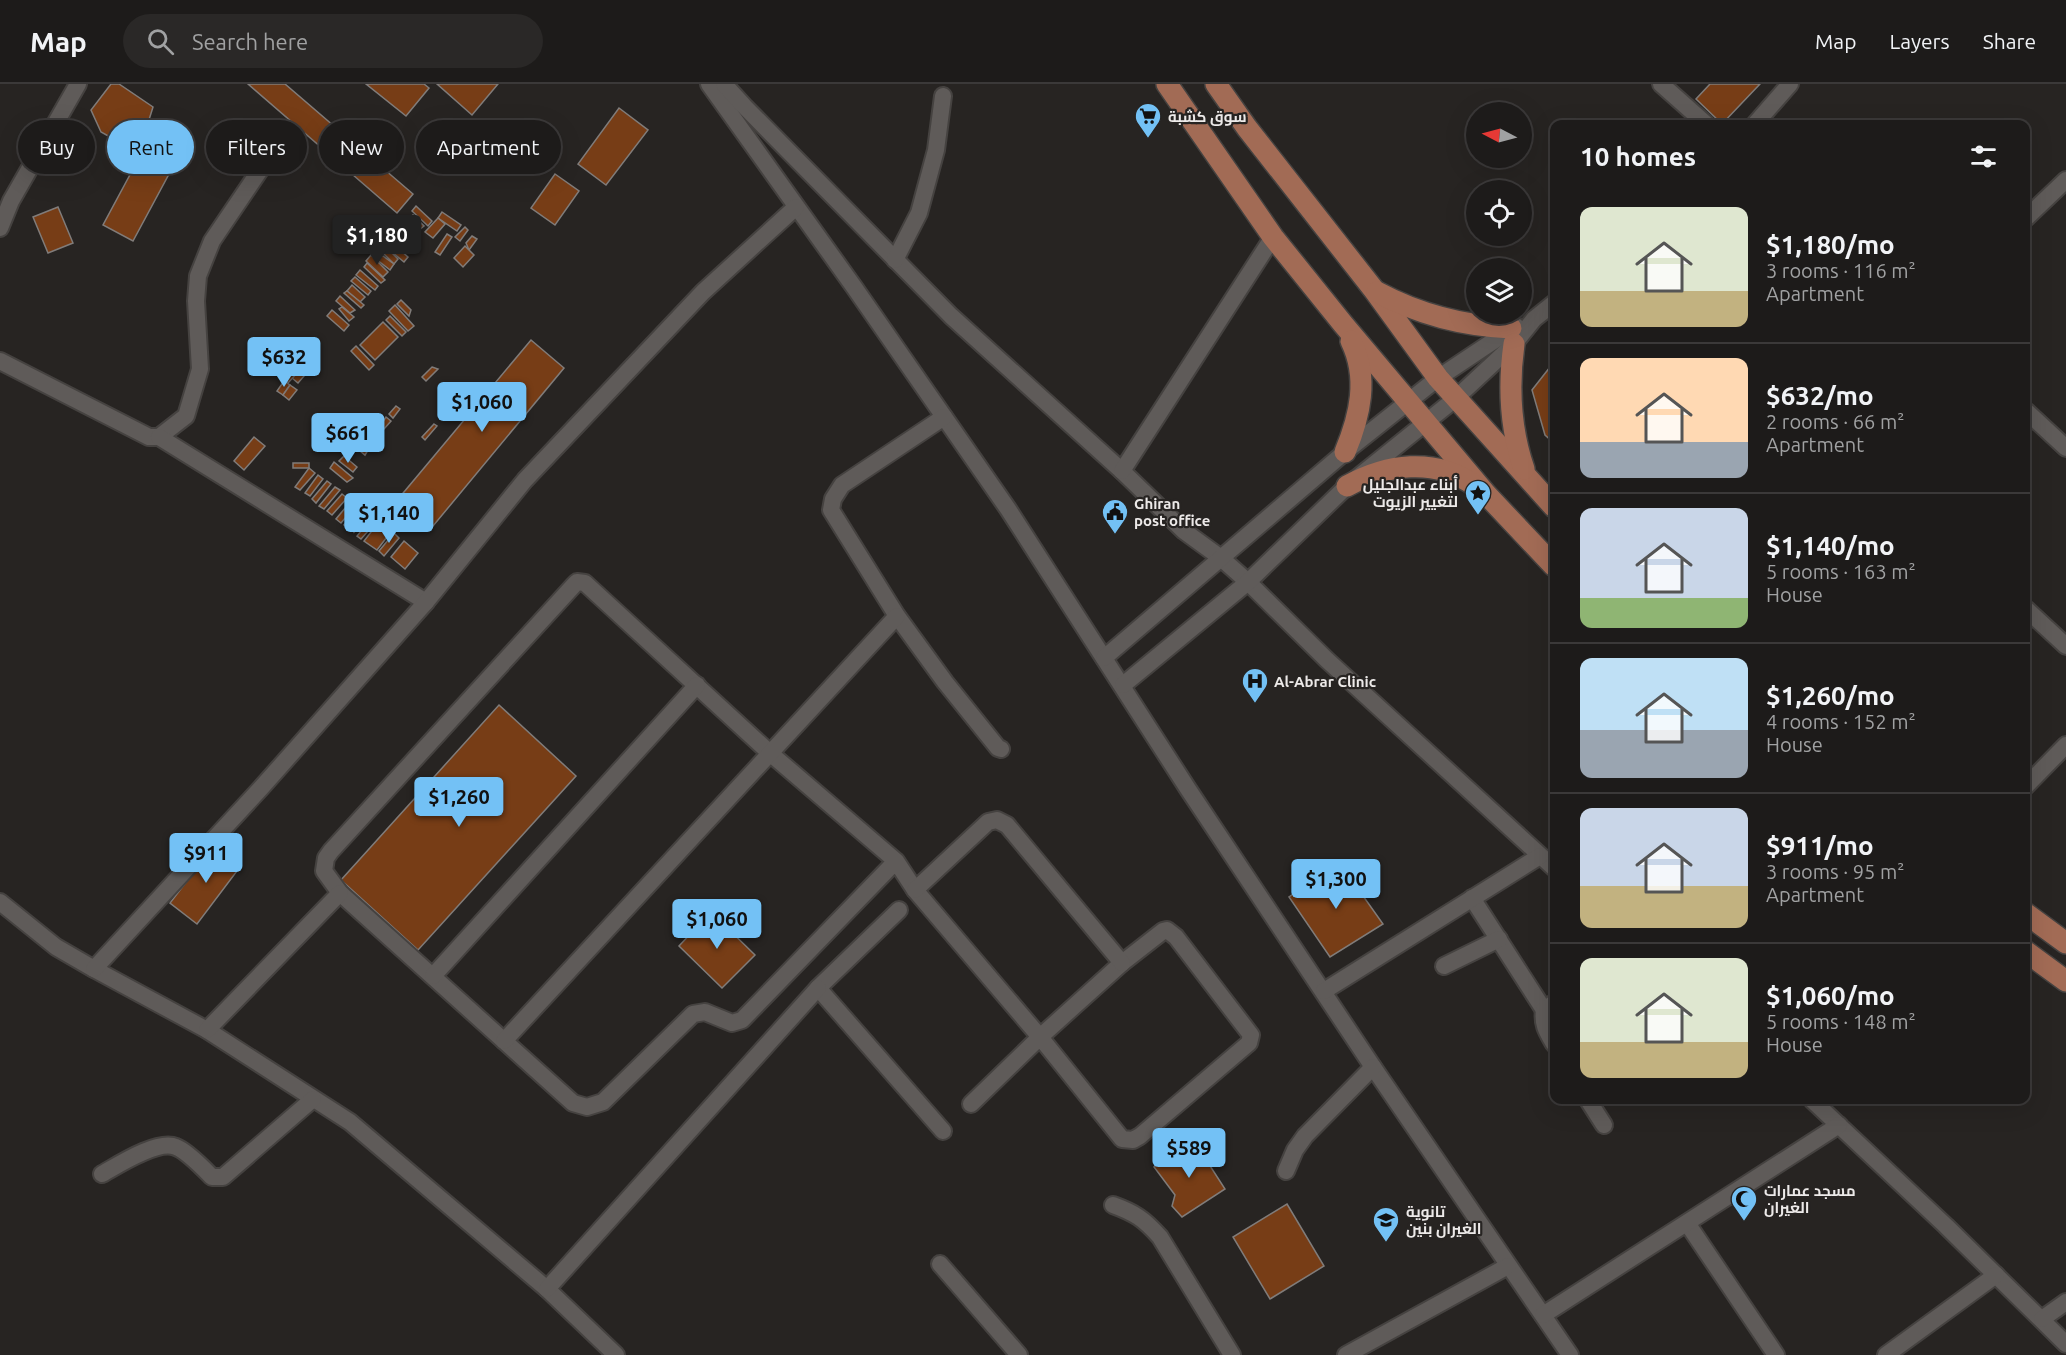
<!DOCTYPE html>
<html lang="en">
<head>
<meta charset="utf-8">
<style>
  :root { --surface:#1d1b1a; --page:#2a2827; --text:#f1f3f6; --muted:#a0a1a2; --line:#3b3939; --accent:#73c1f5 }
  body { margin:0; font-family:Ubuntu,Cairo,sans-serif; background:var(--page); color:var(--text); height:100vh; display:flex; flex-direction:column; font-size:22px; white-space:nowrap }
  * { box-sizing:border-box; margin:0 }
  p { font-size:20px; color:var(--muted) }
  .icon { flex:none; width:33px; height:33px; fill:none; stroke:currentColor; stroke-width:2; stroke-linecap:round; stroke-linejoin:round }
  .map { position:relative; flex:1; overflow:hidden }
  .panel { position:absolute; left:1550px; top:36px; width:480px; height:984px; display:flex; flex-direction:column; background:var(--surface); border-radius:12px; box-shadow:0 6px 24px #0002,0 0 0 2px var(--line) }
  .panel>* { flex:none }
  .guide { position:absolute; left:18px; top:36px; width:570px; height:54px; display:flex; gap:12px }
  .needle { width:39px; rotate:276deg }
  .controls { position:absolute; left:1466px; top:18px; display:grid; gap:12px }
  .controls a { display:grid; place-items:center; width:66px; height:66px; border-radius:50%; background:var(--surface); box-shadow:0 6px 24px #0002,0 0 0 2px var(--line); font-size:30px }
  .price { position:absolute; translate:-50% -51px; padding:0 14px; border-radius:6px; background:var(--accent); color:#111; font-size:20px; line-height:39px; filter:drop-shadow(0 2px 3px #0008) }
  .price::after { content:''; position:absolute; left:50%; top:36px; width:18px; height:14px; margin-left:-9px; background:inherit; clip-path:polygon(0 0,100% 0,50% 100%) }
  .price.on { background:#222; color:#fff }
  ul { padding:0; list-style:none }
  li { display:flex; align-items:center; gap:18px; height:150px; padding:0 30px }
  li+li { border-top:2px solid var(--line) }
  li span { display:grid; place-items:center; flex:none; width:168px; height:120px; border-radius:12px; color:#555 }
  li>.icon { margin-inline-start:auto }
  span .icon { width:72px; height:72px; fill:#fffc; stroke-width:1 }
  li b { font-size:26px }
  h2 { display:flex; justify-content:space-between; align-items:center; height:72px; padding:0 30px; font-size:26px }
  .pill { padding:0 21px; border-radius:27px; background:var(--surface); box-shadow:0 6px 24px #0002,0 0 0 2px var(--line); font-size:21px; line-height:54px }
  .pill.on { background:var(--accent); color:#111 }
  header { display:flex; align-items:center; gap:36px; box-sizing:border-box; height:84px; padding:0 30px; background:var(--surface); border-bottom:2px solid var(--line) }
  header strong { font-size:28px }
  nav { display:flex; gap:33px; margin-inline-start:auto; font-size:21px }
  .search { width:420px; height:54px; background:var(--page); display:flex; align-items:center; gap:15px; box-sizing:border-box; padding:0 21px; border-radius:33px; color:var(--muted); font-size:22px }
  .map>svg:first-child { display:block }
</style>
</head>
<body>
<header>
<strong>Map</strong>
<div class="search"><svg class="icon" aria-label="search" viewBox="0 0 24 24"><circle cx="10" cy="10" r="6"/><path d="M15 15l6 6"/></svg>Search here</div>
<nav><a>Map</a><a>Layers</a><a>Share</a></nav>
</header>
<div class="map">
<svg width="2066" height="1271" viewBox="0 0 2066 1271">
  <rect width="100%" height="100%" fill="#272422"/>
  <g fill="#773d16" stroke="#807c7a" stroke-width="1.5">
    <path d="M111,0H119L153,23L148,39L157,44L152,57L146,53L135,67L101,48L91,26Z"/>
    <path d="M248,0H285L413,110L397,129Z"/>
    <path d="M366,0H424L429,4L406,32Z"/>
    <path d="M437,0H498L472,31Z"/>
    <path d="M1710,0H1760L1722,40L1696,15Z"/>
    <path d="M619,24L648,46L606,101L578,80Z"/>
    <path d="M139,74L169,90L133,157L103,141Z"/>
    <path d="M555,90L579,107L555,141L531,124Z"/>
    <path d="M416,122L432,137L428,142L412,127Z"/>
    <path d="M58,123L73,159L48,169L33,133Z"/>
    <path d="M442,128L461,141L457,147L438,134Z"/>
    <path d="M413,131L424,142L419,146L407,135Z"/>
    <path d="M438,134L445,140L433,154L425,148Z"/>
    <path d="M401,137L419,151L416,156L397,141Z"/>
    <path d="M465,143L468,146L460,157L455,153Z"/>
    <path d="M395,145L412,157L409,161L392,149Z"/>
    <path d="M447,150L452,153L440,171L435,168Z"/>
    <path d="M394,152L409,161L406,168L391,158Z"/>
    <path d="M472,152L477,155L469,166L466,159Z"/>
    <path d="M391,158L408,173L404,178L386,163Z"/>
    <path d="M383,160L398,175L394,180L379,165Z"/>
    <path d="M465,162L474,171L463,183L454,174Z"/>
    <path d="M376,167L394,180L390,186L371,171Z"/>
    <path d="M371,171L388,188L383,193L366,177Z"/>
    <path d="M367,179L385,196L381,199L364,183Z"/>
    <path d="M360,186L378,202L375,206L356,191Z"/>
    <path d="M355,193L371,207L368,211L351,197Z"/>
    <path d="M352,201L365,213L360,218L347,207Z"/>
    <path d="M347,207L364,221L361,224L344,209Z"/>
    <path d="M340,212L355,226L350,229L336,217Z"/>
    <path d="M401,216L411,226L409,232L397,220Z"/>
    <path d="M395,221L414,242L408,247L389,227Z"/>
    <path d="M342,223L354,233L349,237L339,225Z"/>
    <path d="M332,226L349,241L344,247L327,232Z"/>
    <path d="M390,232L406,248L402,252L386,236Z"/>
    <path d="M383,238L398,253L375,276L360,261Z"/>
    <path d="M531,256L564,284L433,442L399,414Z"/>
    <path d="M356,262L374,281L369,286L351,267Z"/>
    <path d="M306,277L311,284L298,299L292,294Z"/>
    <path d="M1554,278V359L1545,351L1532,306Z"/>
    <path d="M290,281L299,287L288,299L282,293Z"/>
    <path d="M432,283L438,285L426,297L422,293Z"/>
    <path d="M284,297L290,301L283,311L277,307Z"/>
    <path d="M290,301L297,306L289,316L283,311Z"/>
    <path d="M396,322L400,325L393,334L389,330Z"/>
    <path d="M386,333L391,337L384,345L380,342Z"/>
    <path d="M434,340L437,342L425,356L422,353Z"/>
    <path d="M372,346L378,350L365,371L359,366Z"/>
    <path d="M361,348L367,353L356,364L351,359Z"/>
    <path d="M254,353L265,362L244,386L234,377Z"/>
    <path d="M344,372L357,383L353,388L339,377Z"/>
    <path d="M334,378L353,394L347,398L330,384Z"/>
    <rect x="293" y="379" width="16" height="5"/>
    <path d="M309,384L315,389L300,406L295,403Z"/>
    <path d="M318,391L323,395L310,412L305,409Z"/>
    <path d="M327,397L331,400L316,419L312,415Z"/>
    <path d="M335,403L340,406L324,425L319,422Z"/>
    <path d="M342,410L347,414L332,431L327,427Z"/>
    <path d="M351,417L356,421L341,439L336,435Z"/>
    <path d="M360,421L365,425L364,429L349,445L344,441Z"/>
    <path d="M364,429L367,431L354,448L352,444Z"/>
    <path d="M372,434L376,438L361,455L357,452Z"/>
    <path d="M378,439L390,449L377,466L364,457Z"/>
    <path d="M394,449L399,454L384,472L379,467Z"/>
    <path d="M404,457L418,469L405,485L391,473Z"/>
    <path d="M499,621L576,692L418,866L341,796Z"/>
    <path d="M220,754L237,787L197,840L170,819Z"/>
    <path d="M1339,778L1383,840L1330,873L1289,813Z"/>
    <path d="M711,828L755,871L722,904L679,862Z"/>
    <path d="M1194,1057L1225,1105L1182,1133L1172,1122L1175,1111L1154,1083Z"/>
    <path d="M1287,1120L1324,1182L1270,1215L1233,1153Z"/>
  </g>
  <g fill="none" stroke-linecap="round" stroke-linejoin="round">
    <g stroke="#454240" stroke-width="20">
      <g id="minor">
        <path d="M709,0L854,203L1008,425L1188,705L1373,983L1570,1271"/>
        <path d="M724,0L744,22L951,232L1122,387L1184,447L1221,474L1248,498L1327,576L1554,784"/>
        <path d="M1661,0L1706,40"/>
        <path d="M1755,40L1790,0"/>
        <path d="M2025,135L2066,96"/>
        <path d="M0,144L11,117L78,0"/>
        <path d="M895,176L919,129L936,66L943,12"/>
        <path d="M0,277L149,353H159L186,332L200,285L196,217L198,192L212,157L281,55"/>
        <path d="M2025,326L2066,364"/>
        <path d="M944,333L842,401L833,415L831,426L897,532L945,598L998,664L1001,665"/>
        <path d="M159,353L426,518"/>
        <path d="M1122,387L1273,153"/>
        <path d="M2025,524L2066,562"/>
        <path d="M1104,574L1345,368L1438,294L1516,242"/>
        <path d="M1123,601L1248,498L1347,402L1455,315L1514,260L1534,235L1554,219"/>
        <path d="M2025,703L2066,661"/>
        <path d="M896,777L742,936L732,939L705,928L693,930L603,1018L587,1023L573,1019L340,809L324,787L326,774L331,767L574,501L577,498L585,499L771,670L896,777L915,806L1040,953L1122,1055L1133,1056L1140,1052L1249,959L1251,951L1176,853L1167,846L1163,847L1122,879L1040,953L971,1020"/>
        <path d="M915,806L988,738L997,736L1007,741L1122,879"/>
        <path d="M1472,814L1544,926"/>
        <path d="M0,818L56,863L94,885L207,946L350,1038L547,1205L616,1271"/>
        <path d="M899,826L818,904L943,1047"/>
        <path d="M1444,882L1499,855"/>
        <path d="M94,885L261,704L426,518L525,396L703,208L796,123"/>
        <path d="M433,892L697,601"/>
        <path d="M1324,907L1540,772"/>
        <path d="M1554,919L1544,926C1542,941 1547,948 1554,960"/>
        <path d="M207,946L340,809"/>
        <path d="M504,957L897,532"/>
        <path d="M1588,1016L1604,1041"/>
        <path d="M1812,1016L1946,1142L2066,1260"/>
        <path d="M1286,1087L1295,1066L1305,1052L1373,983"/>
        <path d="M102,1090C118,1081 158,1055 176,1063C187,1067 204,1085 212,1093H223L313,1015"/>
        <path d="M1113,1121C1135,1129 1144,1135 1160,1153L1232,1271"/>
        <path d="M1687,1139L1776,1271"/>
        <path d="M940,1180L1019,1271"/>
        <path d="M547,1205L818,904"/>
        <path d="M1543,1231L1839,1041"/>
        <path d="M2042,1235L2066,1218"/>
        <path d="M1346,1271L1508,1182"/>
        <path d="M1886,1271L1996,1191"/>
      </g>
    </g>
    <g stroke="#454240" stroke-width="24">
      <g id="major">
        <path d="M1167,0L1273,153L1343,240L1486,410L1554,482"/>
        <path d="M1216,0L1247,44L1374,206L1438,294L1554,423"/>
        <path d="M1377,208C1420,231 1463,242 1511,244"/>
        <path d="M1514,260C1508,303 1510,344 1524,385"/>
        <path d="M1345,368C1360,332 1369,294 1351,257"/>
        <path d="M1347,402C1387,380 1434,373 1474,401"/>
        <path d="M2025,829L2066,859"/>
        <path d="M2025,867L2066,897"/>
      </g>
    </g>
    <use href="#minor" stroke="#5f5b59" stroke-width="16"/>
    <use href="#major" stroke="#a26b55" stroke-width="21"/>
  </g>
  <defs>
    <g id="supermarket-pin" transform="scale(1.35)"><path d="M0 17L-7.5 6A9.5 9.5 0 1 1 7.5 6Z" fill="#73c1f5" stroke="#272422"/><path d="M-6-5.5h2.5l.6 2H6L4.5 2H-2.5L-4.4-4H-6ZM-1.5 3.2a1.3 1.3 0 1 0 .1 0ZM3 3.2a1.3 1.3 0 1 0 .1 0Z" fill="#111"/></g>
    <g id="sight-pin" transform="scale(1.35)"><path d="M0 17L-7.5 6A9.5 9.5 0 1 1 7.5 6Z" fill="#73c1f5" stroke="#272422"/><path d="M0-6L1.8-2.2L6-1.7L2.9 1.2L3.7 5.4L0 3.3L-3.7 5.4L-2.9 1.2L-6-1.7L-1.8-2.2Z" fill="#111"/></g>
    <g id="civic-pin" transform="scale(1.35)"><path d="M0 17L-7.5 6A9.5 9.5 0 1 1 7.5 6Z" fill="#73c1f5" stroke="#272422"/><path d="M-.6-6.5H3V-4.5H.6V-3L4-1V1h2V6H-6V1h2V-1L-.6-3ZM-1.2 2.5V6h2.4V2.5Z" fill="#111"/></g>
    <g id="hospital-pin" transform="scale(1.35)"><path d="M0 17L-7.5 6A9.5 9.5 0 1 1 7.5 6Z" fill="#73c1f5" stroke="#272422"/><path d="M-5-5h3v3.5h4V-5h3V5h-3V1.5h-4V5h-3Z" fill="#111"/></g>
    <g id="mosque-pin" transform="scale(1.35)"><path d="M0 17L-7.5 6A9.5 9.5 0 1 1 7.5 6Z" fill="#73c1f5" stroke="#272422"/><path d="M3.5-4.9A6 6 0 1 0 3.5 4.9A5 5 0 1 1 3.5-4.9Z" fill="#111"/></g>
    <g id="school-pin" transform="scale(1.35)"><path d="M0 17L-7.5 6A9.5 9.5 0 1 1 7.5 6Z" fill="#73c1f5" stroke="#272422"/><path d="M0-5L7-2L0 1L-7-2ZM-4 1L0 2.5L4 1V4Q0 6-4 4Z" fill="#111"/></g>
  </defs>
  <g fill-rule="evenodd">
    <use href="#supermarket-pin" x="1148" y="32"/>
    <use href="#sight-pin" x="1478" y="409"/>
    <use href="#civic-pin" x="1115" y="428"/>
    <use href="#hospital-pin" x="1255" y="597"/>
    <use href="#mosque-pin" x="1744" y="1115"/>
    <use href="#school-pin" x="1386" y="1136"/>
  </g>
  <g text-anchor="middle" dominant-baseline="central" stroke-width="4.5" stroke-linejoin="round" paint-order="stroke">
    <g font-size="15" font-weight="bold" fill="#edeae9" stroke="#272422" text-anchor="start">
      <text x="1168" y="32">سوق كشبة</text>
      <text x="1458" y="400" text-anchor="end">أبناء عبدالجليل<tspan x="1458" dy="17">لتغيير الزيوت</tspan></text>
      <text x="1134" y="419">Ghiran<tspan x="1134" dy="17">post office</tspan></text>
      <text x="1274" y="597">Al-Abrar Clinic</text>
      <text x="1764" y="1106">مسجد عمارات<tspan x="1764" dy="17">الغيران</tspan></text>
      <text x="1406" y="1127">تانوية<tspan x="1406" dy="17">الغيران بنين</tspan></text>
    </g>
  </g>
</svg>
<div class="controls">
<a><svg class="needle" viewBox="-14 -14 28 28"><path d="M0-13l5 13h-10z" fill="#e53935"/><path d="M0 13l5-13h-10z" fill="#a0a1a2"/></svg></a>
<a><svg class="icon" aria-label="locate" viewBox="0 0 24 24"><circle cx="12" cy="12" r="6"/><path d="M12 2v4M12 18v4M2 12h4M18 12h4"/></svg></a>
<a><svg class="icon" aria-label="layers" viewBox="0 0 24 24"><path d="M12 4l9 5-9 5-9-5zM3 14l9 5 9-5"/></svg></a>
</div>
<b class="price on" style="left:377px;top:182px">$1,180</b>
<b class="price" style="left:284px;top:304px">$632</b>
<b class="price" style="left:482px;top:349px">$1,060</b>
<b class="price" style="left:348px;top:380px">$661</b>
<b class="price" style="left:389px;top:460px">$1,140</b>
<b class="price" style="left:459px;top:744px">$1,260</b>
<b class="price" style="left:206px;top:800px">$911</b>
<b class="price" style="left:1336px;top:826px">$1,300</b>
<b class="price" style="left:717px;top:866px">$1,060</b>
<b class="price" style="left:1189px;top:1095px">$589</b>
<div class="guide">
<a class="pill">Buy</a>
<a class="pill on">Rent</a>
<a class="pill">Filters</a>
<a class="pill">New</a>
<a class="pill">Apartment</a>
</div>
<section class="panel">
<h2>10 homes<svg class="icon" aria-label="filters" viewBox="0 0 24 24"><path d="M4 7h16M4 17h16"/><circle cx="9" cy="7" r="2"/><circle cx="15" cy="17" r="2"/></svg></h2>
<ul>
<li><span style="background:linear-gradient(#dfe7d0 70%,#c2b280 0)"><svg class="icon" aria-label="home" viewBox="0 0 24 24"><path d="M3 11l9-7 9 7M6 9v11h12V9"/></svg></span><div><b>$1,180/mo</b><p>3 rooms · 116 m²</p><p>Apartment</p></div></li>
<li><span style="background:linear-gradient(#ffd9b3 70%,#9aa5b1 0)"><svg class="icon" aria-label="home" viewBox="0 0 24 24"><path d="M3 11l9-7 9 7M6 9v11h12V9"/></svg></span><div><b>$632/mo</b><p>2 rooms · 66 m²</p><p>Apartment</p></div></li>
<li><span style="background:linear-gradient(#c9d6e8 75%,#8fb573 0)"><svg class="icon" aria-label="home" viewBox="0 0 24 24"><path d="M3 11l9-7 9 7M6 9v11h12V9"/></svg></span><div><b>$1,140/mo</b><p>5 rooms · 163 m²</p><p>House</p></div></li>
<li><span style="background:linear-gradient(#bfe0f5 60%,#9aa5b1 0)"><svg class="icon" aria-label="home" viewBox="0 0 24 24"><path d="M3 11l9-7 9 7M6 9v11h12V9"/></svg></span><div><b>$1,260/mo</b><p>4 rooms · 152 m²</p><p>House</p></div></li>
<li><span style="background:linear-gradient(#c9d6e8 65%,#c2b280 0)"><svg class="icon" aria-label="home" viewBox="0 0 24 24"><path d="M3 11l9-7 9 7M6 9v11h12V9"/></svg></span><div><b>$911/mo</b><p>3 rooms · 95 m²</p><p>Apartment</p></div></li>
<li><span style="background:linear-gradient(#dfe7d0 70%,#c2b280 0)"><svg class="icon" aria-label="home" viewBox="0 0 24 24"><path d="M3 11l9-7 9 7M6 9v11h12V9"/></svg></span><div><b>$1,060/mo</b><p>5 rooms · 148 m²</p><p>House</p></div></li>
</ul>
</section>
</div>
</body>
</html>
